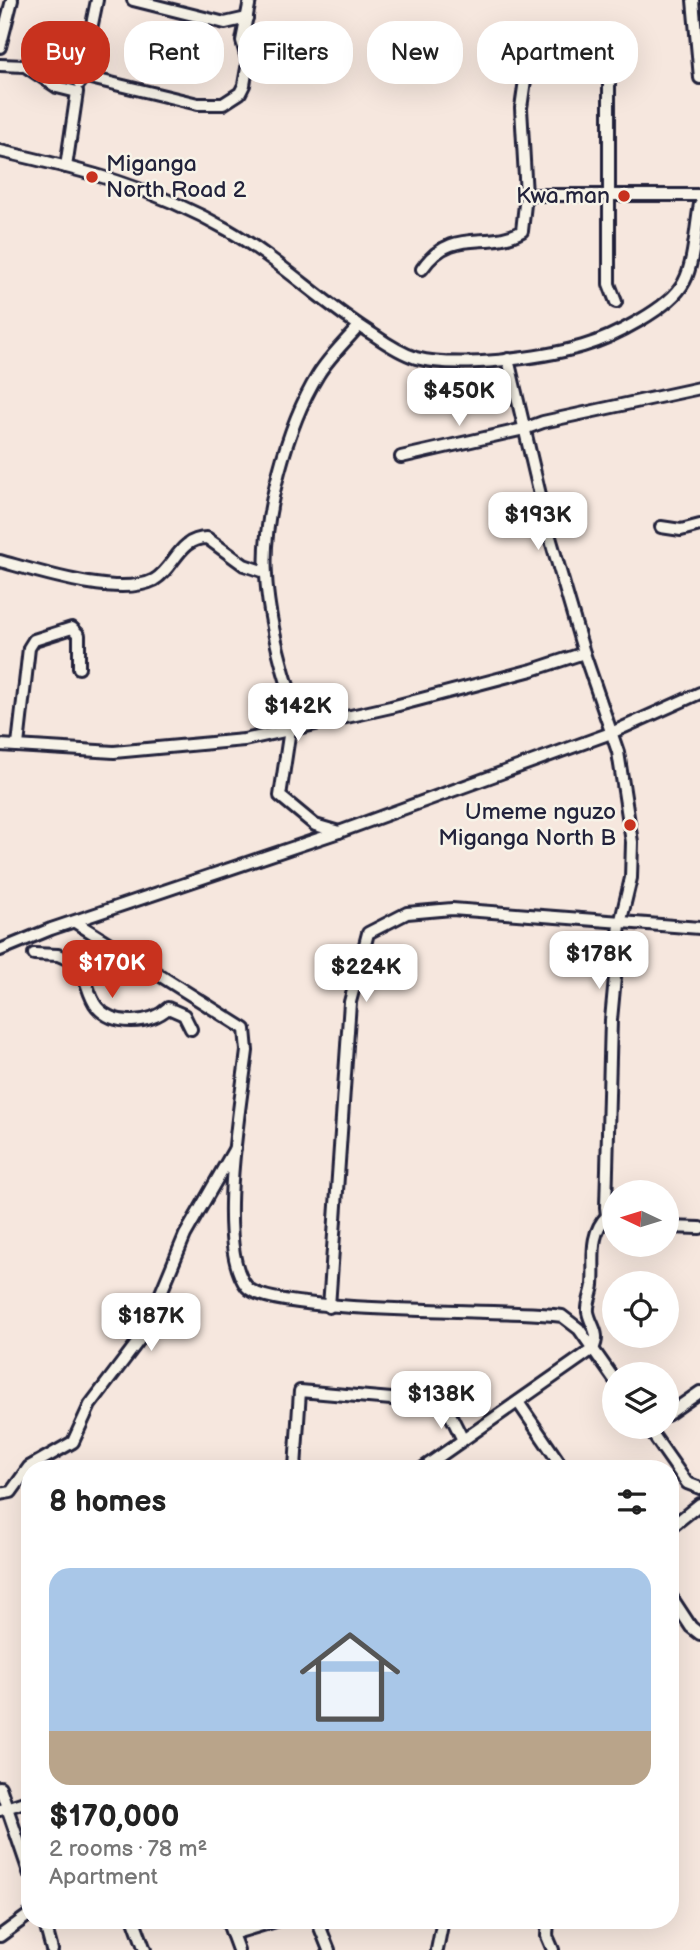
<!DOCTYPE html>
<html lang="en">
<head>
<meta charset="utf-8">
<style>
  :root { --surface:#fff; --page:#f6f6f6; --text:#222; --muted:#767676; --accent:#c8321e }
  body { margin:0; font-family:"Balsamiq Sans",sans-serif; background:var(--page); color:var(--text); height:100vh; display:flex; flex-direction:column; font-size:26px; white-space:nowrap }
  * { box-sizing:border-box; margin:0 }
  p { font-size:23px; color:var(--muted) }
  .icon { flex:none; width:38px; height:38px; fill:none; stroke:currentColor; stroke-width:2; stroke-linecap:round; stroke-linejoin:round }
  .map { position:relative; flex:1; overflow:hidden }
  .details { position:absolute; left:21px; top:1460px; width:658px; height:469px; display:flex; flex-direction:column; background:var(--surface); border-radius:28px; box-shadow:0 7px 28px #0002 }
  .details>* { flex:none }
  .top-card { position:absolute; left:21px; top:21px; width:658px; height:63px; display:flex; gap:14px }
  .needle { width:46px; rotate:274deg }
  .fabs { position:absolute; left:602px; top:1180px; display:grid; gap:14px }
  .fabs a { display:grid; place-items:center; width:77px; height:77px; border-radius:50%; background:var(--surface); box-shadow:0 7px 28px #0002; font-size:35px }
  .price { position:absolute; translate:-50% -60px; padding:0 16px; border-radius:14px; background:#fff; color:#222; font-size:23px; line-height:46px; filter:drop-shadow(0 2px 4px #0008) }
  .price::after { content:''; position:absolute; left:50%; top:42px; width:21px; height:16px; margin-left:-10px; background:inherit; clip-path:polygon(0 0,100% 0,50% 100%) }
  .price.selected { background:var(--accent); color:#fff }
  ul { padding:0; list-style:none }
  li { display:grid; align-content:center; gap:14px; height:371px; padding:0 28px }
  li span { display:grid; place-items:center; height:217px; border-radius:21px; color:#555 }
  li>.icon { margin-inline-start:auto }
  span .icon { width:126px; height:126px; fill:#fffc; stroke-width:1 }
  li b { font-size:30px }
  h2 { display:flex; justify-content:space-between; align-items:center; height:84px; padding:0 28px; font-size:30px }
  .pill { padding:0 24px; border-radius:28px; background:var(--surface); box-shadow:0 7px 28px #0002; font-size:24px; line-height:63px }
  .pill.selected { background:var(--accent); color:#fff }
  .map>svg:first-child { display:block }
</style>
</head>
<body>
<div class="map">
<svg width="700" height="1950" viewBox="0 0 700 1950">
  <rect width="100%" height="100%" fill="#f6e7de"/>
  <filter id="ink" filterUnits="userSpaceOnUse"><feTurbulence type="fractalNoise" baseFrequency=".0143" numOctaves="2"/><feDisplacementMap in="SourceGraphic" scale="14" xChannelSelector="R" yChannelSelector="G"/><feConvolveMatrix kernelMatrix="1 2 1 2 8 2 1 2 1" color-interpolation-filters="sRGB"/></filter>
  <g filter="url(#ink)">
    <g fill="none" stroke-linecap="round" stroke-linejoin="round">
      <g stroke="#22223b" stroke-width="16">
        <g id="minor">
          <path d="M133,0L225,23L247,18"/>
          <path d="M693,0L700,78"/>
          <path d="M0,47L12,0"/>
          <path d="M0,65L25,66L57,87L77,92L66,167"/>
          <path d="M82,76L198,104H223L240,93L244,85L248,62L242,41L250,0"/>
          <path d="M80,83L97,0"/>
          <path d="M0,151C84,170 153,187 228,230C280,260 323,304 374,335C387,344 401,353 416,358C457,369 542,358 583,346C611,338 671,308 684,282C694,264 696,225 700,204"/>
          <path d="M526,195H700"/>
          <path d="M422,269C452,225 488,251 522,231L526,195L521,108L529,52C551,37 584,30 605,49L609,85V284L616,302"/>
          <path d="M508,359L550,537L584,653L618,752L632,842L631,878L620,924L611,1020L606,1207L607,1216L614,1224"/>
          <path d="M401,457L524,429L543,422L700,388"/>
          <path d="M661,527L681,530L700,525"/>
          <path d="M0,561C37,571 119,598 154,580C175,568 178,538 207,538L244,565L265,572"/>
          <path d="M302,725C285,685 268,619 266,575C262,517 287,425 318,375C329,357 345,342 359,326"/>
          <path d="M290,729L280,796L315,825L339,832"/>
          <path d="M0,745L114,752L244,740L391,707L532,670L584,653"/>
          <path d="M18,745L29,648L34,640L72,628L79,635V668"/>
          <path d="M75,922L245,1029L247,1051C241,1102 214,1248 247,1287C271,1315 510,1308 562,1316L579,1329L614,1379"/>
          <path d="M0,950L51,929L339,832L611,733L700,693"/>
          <path d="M34,954L58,955L76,963C87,975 87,995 97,1007C114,1027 151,1024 168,1008L184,1015L191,1029"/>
          <path d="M667,1227L700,1228"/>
          <path d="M329,1307L350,1002L368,933L407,913L452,909L700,928"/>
          <path d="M518,1402L563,1468"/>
          <path d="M667,1415L700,1392"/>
          <path d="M647,1426L687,1483L700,1488"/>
          <path d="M295,1468L300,1391L437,1403L448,1410L463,1440"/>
          <path d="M423,1468L593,1349C601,1333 591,1327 588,1312C587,1303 592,1294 593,1285C595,1261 588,1235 607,1216"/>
          <path d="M0,1494L11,1492L29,1467L73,1442L90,1405L152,1323L158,1300L185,1235L235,1148"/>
          <path d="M670,1528L700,1504"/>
          <path d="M670,1595L691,1627L700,1634"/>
          <path d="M0,1787L30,1875"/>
          <path d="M0,1810L30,1800"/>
          <path d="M44,1920L52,1950"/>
          <path d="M134,1920L145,1950"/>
          <path d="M227,1920L238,1950"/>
          <path d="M317,1920L329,1950"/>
          <path d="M548,1920L547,1936L553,1950"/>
          <path d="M232,1934L279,1920"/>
          <path d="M0,1936L30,1914"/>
          <path d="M437,1950L443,1920"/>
        </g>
      </g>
      <use href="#minor" stroke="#f7f3e8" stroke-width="10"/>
    </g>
  </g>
  <g fill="#c8321e" stroke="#f7f3e8" stroke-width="2.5">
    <circle cx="92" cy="177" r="7"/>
    <circle cx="624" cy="196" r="7"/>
    <circle cx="630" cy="825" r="7"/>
  </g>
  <g text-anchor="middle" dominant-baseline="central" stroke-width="5" stroke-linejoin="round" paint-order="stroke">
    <g font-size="23" fill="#22223b" stroke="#f7f3e8" text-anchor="end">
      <text x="106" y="164" text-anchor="start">Miganga<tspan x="106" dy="26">North Road 2</tspan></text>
      <text x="610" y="196">Kwa man</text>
      <text x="616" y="812">Umeme nguzo<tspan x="616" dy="26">Miganga North B</tspan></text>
    </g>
  </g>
</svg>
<div class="fabs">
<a><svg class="needle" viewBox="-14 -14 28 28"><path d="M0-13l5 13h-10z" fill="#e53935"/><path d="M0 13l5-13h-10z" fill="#767676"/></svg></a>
<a><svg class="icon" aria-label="locate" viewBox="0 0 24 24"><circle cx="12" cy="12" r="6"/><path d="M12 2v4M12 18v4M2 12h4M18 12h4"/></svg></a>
<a><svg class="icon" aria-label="layers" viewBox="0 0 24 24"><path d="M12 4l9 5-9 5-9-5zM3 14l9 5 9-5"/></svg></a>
</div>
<b class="price" style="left:459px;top:428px">$450K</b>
<b class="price" style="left:538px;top:552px">$193K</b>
<b class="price" style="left:298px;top:743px">$142K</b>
<b class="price" style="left:599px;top:991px">$178K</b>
<b class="price selected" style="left:112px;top:1000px">$170K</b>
<b class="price" style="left:366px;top:1004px">$224K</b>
<b class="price" style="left:151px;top:1353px">$187K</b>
<b class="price" style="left:441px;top:1431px">$138K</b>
<div class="top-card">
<a class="pill selected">Buy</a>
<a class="pill">Rent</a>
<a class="pill">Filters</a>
<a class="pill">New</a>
<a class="pill">Apartment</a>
</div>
<section class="details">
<h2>8 homes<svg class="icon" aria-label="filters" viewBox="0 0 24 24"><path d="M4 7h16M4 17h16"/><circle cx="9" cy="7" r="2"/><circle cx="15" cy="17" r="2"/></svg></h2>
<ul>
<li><span style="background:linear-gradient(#a9c7e8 75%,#b9a48a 0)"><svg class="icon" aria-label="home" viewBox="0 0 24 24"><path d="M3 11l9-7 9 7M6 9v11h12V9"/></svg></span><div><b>$170,000</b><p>2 rooms · 78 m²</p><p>Apartment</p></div></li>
</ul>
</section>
</div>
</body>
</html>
